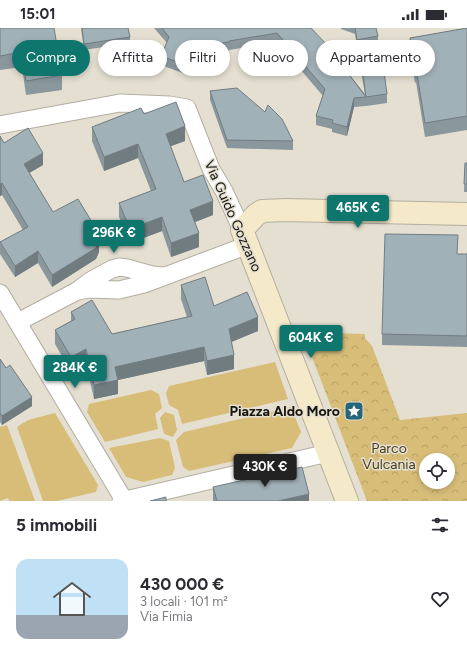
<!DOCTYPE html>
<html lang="it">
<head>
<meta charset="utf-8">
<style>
  :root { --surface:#fff; --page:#f2f2f3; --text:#2b2b33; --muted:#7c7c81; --line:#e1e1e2; --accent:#0f766e }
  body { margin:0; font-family:Figtree,sans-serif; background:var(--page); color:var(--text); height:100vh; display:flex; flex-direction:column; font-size:15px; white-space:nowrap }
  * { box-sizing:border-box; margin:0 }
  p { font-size:13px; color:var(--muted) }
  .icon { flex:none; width:22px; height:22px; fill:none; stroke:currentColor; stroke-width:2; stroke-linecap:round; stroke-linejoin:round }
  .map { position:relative; height:473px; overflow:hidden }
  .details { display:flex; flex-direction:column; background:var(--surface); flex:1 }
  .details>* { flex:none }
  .guide { position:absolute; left:12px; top:12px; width:443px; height:36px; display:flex; gap:8px }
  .tools { position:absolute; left:419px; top:425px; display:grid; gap:8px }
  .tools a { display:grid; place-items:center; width:36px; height:36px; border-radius:50%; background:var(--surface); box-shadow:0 2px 6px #0003; font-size:20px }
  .price { position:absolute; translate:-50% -34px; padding:0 9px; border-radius:4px; background:var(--accent); color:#fff; font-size:13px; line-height:26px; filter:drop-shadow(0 1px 2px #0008) }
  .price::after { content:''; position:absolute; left:50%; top:24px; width:12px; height:9px; margin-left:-6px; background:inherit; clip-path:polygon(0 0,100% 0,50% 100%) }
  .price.active { background:#222; color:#fff }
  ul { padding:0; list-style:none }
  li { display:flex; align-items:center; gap:12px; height:100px; padding:0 16px }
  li+li { border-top:1px solid var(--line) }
  li span { display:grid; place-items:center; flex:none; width:112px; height:80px; border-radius:12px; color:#555 }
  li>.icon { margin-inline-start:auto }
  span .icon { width:48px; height:48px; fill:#fffc; stroke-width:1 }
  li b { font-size:17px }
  h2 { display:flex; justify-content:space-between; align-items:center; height:48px; padding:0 16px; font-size:17px }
  .pill { padding:0 14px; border-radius:18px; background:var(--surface); box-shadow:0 2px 6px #0003; font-size:14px; line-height:36px }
  .pill.active { background:var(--accent); color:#fff }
  .status { display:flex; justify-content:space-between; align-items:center; height:28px; padding:0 20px; background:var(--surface); direction:ltr }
  .status svg { height:11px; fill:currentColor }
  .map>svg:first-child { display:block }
</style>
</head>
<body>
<div class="status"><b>15:01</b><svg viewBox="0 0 49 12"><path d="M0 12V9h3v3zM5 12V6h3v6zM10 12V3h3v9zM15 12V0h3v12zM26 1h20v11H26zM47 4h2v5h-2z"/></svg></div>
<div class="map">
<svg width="467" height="473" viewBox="0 0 467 473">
  <defs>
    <pattern id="park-crowns" width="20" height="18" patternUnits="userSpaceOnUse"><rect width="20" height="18" fill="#d7bd78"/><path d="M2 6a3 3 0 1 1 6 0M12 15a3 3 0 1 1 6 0" fill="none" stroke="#b8a267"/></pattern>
  </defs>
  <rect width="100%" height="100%" fill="#e4dfd1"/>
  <g fill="#d7bd78">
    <path d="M275,334L288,371L182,396L178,382L169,377L166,365L169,358Z"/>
    <path d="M151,362L159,366L162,380L155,386L158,401L105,414L87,384L89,376Z"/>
    <path d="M291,379L301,404L292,420L189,443L183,439L176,412L184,404Z"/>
    <path d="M165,384L174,387L177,402L173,409L164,406L160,390Z"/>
    <path d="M55,385L98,457L96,464L57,473H43L17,399L28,392Z"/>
    <path d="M7,397L35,473H9L8,470L0,473V399Z"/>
    <path d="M160,410L169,413L175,440L172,447L143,454L126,449L109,420Z"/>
  </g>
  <path fill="url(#park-crowns)" fill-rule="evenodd" d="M330,305L365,306V310L372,318L400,392L467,385V473H367L312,329C315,316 315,309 330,305ZM426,432H448V454H426Z"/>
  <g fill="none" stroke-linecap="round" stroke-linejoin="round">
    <g stroke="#b3aea0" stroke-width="19">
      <g id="street">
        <path d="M0,97L120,75L169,77L187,80L211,141L224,163L242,202"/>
        <path d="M77,263L89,261L119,262L144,256L248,217"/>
        <path d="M0,265L124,472"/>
        <path d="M18,294L77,263L90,253L112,241L119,239L127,240L152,247L163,248"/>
        <path d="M121,473L328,425"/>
      </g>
    </g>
    <g stroke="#b3aea0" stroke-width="24">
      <path id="secondary" d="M347,473L242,202L256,187L262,183L285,182L467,186"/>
    </g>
    <use href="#street" stroke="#fff" stroke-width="17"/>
    <use href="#secondary" stroke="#f4e9c8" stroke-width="22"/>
  </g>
  <g fill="#8a989e">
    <path d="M0,0L62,47V62L26,67L22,39L0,42Z"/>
    <path d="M81,0H128L130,9V15L84,22Z"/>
    <path d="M154,0H311L365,66L362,49V40L387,66V75L366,78V77V78L354,79L347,108L332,104V101L316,97V88L323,68L277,14L229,22V23L202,27L195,32L188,47L161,37V28L167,15Z"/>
    <path d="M341,0H376L378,8V15L357,18L355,6L341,1Z"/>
    <path d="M467,0V102L425,109L416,54L415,55L410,25V10Z"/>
    <path d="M210,63L293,113V122L227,120L210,72Z"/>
    <path d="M144,86L185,113L170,118L184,154L213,187L195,194L199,219L171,229L162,203L130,215L119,189V175L151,163L138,130L104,143L92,113V99Z"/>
    <path d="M0,108L4,115L43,137L29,145L53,184L99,224L96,231L52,259L38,235L15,249L0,226V214L23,202L2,167L0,168Z"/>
    <path d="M465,135H467V164H464Z"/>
    <path d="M458,226H467V319L382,317V306Z"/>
    <path d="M181,257L214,278L258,303L231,314L234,341L207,347L204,333L118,352V366L94,371L86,335L71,344L55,316V302L71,293V284L112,306L187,289L181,271Z"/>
    <path d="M0,331L32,378L2,397L0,394Z"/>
    <path d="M213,459L309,473H213Z"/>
  </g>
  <g fill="#717c81">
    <path d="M202,18V27L195,32L188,47V38L195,23Z"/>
    <path d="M354,70V79L347,108V99Z"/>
    <path d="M185,98V113L166,120V106Z"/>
    <path d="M138,116V130L104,143V129Z"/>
    <path d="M43,125V137L24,148V136Z"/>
    <path d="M2,155V167L0,168V156Z"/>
    <path d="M213,173V187L190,196V182Z"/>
    <path d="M162,189V203L130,215V201Z"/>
    <path d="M199,205V219L171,229V215Z"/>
    <path d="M99,212V224L96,231L52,259V247Z"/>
    <path d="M38,223V235L15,249V238Z"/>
    <path d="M258,289V303L229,315V301Z"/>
    <path d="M204,319V333L118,352V366L94,371V357L115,339Z"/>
    <path d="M86,321V335L71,344V329Z"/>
    <path d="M234,327V341L207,347V333Z"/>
    <path d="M32,369V378L2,397V388Z"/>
    <path d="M309,466V473H278Z"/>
  </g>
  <g fill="#a1b1b8" stroke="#717c81">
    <path d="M0,0H54L62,47L26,53L22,24L0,28Z"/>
    <path d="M82,0H128L130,9L84,16Z"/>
    <path d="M162,0H311L327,17L366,69L354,70L347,99L332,95L333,92L316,88L325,61L277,5L229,13V14L202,18L195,23L188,38L161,28L169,9Z"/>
    <path d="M355,0H376L378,8L357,12Z"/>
    <path d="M467,0V88L425,95L416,40H415L410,10Z"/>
    <path d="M383,36L387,66L366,69L362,40Z"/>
    <path d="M237,60L265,84L268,77L282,91L293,113L227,112L210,63Z"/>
    <path d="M176,74L185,98L166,106L184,154L203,147L213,173L190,182L199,205L171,215L162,189L130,201L119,175L156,161L138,116L104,129L92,99L141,80L144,86Z"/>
    <path d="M28,100L43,125L24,136L53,184L78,171L98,204L99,212L96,220L52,247L38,223L15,238L0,214L28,199L2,155L0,156V108L4,115Z"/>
    <path d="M465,135H467V156H464Z"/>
    <path d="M385,206L458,207L457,226H467V308L382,306Z"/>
    <path d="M205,249L214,278L247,264L258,289L229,301L234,327L207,333L204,319L115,339L118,352L94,357L86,321L71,329L55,302L75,291L71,284L92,272L112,306L192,288L181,257Z"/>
    <path d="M0,331L6,340L10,337L32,369L2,388L0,385Z"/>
    <path d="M302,439L309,466L278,473H217L213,459Z"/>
    <path d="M166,469V473H150Z"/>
  </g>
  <defs>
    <g id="sight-square" transform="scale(1)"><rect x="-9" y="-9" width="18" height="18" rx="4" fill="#26667b" stroke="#e4dfd1"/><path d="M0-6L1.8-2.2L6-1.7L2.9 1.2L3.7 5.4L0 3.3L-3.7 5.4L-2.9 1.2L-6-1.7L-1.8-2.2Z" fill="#fff"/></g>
  </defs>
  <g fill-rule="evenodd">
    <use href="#sight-square" x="354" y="383"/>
  </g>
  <g text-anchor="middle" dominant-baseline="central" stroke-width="3" stroke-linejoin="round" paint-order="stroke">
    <g font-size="14" fill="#171510" stroke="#e4dfd1">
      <text transform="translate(233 188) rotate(66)">Via Guido Gozzano</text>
    </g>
    <g font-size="14" font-weight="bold" fill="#171510" stroke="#e4dfd1" text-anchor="end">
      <text x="340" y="383">Piazza Aldo Moro</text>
    </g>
    <g font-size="14" fill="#493d1a" stroke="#e4dfd1">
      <text x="389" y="420">Parco<tspan x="389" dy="16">Vulcania</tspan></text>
    </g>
  </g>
</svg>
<div class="tools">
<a><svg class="icon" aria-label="locate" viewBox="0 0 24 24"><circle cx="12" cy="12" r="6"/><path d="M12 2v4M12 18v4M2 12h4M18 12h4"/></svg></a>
</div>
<b class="price" style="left:358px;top:201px">465K €</b>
<b class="price" style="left:114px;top:226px">296K €</b>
<b class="price" style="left:311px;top:331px">604K €</b>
<b class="price" style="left:75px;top:361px">284K €</b>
<b class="price active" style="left:265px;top:460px">430K €</b>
<div class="guide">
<a class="pill active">Compra</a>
<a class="pill">Affitta</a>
<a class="pill">Filtri</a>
<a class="pill">Nuovo</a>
<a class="pill">Appartamento</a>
</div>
</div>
<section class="details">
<h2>5 immobili<svg class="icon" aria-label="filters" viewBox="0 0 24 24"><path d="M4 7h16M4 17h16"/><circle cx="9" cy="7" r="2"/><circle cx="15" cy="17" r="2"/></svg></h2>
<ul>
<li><span style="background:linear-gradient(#bfe0f5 70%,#9aa5b1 0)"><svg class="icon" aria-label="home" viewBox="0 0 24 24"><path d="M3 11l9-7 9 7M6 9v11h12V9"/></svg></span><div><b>430 000 €</b><p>3 locali · 101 m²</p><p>Via Fimia</p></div><svg class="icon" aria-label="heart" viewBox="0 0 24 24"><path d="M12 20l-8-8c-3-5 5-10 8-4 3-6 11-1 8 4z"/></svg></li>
</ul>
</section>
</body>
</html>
